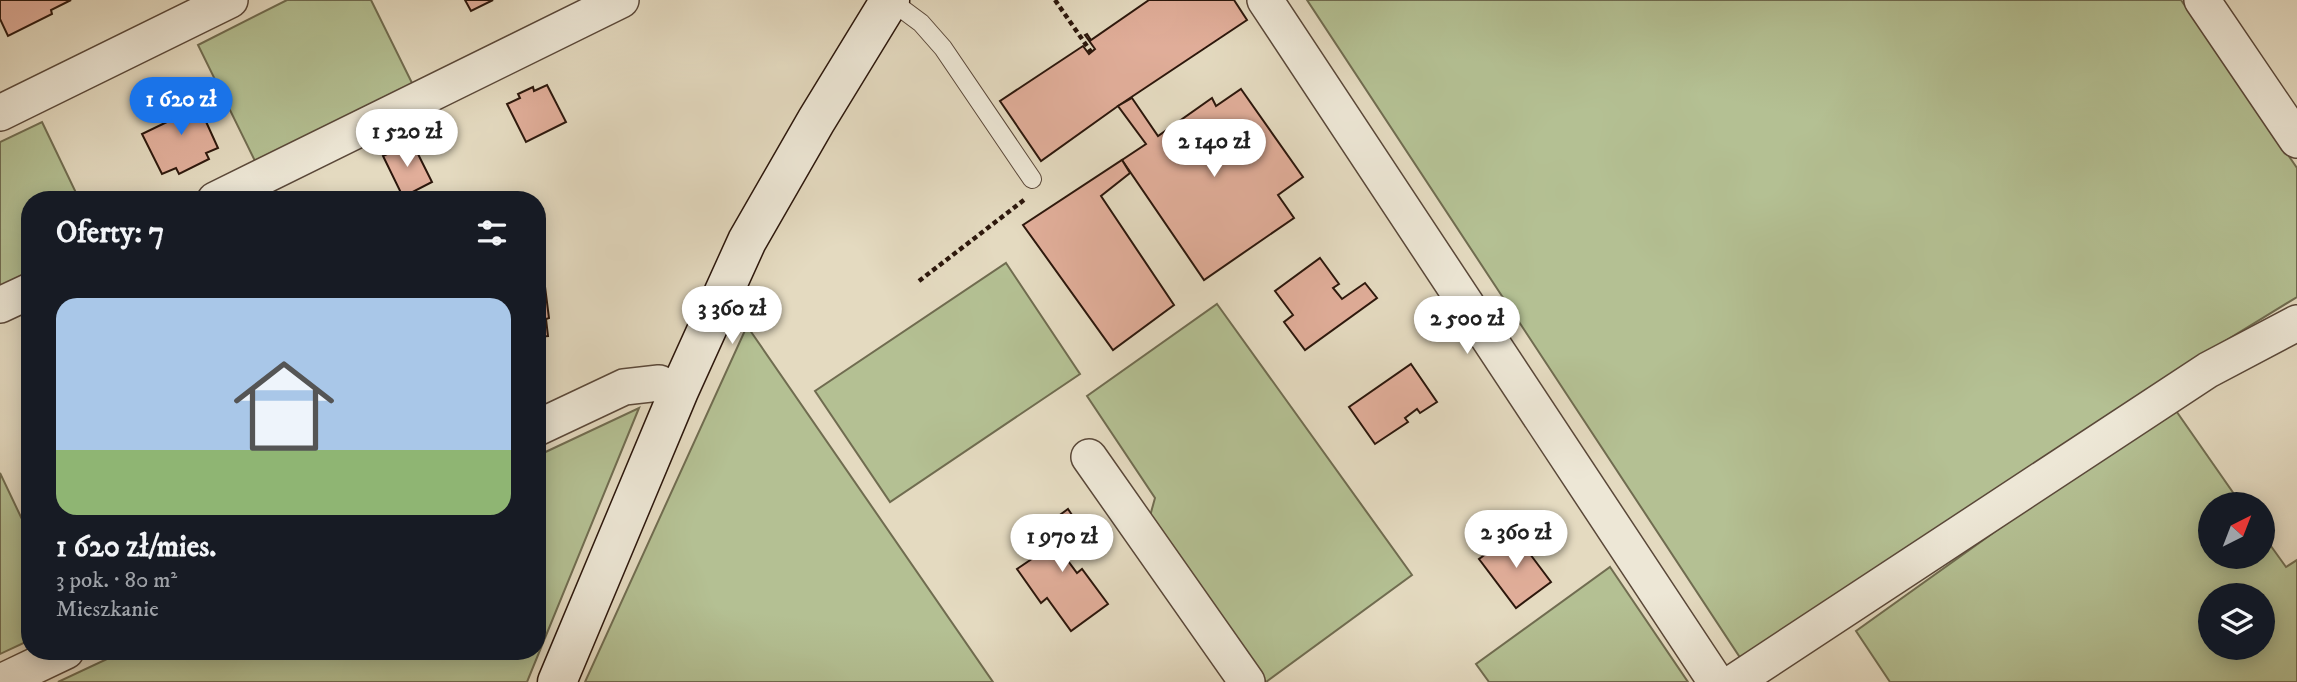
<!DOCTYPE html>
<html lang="pl">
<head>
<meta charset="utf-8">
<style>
  :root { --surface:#171b24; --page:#242831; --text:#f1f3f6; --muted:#9ea1a6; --line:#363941; --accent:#1a73e8 }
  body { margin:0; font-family:"IM FELL DW Pica",serif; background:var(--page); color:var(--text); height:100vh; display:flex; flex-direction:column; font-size:26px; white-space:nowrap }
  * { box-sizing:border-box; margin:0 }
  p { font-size:23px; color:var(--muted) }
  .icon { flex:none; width:38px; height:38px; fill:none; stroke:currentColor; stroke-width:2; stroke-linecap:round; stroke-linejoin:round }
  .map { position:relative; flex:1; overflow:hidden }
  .drawer { position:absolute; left:21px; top:191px; width:525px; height:469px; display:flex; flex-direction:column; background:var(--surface); border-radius:28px; box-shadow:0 4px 18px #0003 }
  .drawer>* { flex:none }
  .needle { width:46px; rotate:42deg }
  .controls { position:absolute; left:2198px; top:492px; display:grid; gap:14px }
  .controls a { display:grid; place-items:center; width:77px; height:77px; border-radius:50%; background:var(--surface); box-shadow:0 4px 18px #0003; font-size:35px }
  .price { position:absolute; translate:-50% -60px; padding:0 16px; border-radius:24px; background:#fff; color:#222; font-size:23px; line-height:46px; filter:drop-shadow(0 2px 4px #0008) }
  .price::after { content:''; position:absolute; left:50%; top:42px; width:21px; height:16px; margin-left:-10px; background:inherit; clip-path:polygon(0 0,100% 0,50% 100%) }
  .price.current { background:var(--accent); color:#fff }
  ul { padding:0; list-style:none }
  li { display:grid; align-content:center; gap:14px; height:371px; padding:0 35px }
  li+li { border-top:2px solid var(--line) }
  li span { display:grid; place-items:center; height:217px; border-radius:21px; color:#555 }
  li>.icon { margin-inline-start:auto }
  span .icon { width:126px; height:126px; fill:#fffc; stroke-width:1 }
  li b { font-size:30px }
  h2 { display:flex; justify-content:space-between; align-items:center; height:84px; padding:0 35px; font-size:30px }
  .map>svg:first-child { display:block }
</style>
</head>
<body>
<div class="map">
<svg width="2297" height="682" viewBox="0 0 2297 682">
  <rect width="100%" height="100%" fill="#e4dac0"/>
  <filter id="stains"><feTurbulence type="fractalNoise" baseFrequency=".00286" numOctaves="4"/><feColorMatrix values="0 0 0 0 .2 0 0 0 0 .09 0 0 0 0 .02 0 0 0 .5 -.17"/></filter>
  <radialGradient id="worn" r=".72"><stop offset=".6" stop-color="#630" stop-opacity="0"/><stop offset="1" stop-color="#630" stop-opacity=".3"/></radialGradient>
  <g fill="#b4c093" stroke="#706c50" stroke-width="2" fill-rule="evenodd">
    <path d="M287,0H371L415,89L258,167L198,45Z"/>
    <path d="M1307,0H2181L2297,168V297L2173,373L1743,662Z"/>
    <path d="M42,122L79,199L30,200V278L0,292V142Z"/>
    <path d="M1006,263L1080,374L890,502L815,391Z"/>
    <path d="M1217,304L1412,575L1266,682L1150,516L1155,498L1087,396Z"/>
    <path d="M747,326L993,682H585Z"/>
    <path d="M2172,405L2241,504H2210V556H2263V535L2286,567L2297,560V682H1890L1856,631ZM2210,595H2263V648H2210Z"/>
    <path d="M639,408L527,682H58L124,651H537V456Z"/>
    <path d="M0,473L30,536V640L0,654Z"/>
    <path d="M1610,567L1688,682H1489L1476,664Z"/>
  </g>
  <g fill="#e1ae9a" stroke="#2c170c" stroke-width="2">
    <path d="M0,0H71L51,10L52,14L8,36L0,19Z"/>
    <path d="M465,0H493L471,11Z"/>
    <path d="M1149,0H1234L1247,20L1118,106L1041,161L1000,101L1083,46L1089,54L1095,49L1085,35L1087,34L1091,40Z"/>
    <path d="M547,85L566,122L526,142L507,104L520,98L518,94L533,87L534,91Z"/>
    <path d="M1241,89L1303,177L1278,195L1294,218L1204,280L1122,160L1146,144L1118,106L1132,98L1158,136L1212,98L1216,106Z"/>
    <path d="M193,93L218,148L206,153L209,159L179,174L176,168L162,174L142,134L169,121L162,108Z"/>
    <path d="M412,142L432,182L403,197L383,156Z"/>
    <path d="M1122,160L1130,173L1101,196L1174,305L1113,350L1023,225Z"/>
    <path d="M1320,258L1339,284L1333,288L1342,299L1365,283L1377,298L1305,350L1284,322L1293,315L1275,291Z"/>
    <path d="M542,263L549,318L546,319L548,336L537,337V264Z"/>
    <path d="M1411,364L1437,402L1420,413L1417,409L1405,418L1408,422L1375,444L1349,407Z"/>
    <path d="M1068,509L1084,533L1060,550L1077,573L1082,569L1108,604L1071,631L1047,598L1041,603L1017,569L1042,552L1031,536Z"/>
    <path d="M1515,533L1523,543L1529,539L1536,549L1530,554L1551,582L1516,608L1479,559Z"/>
  </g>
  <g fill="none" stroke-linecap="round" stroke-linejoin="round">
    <g stroke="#5a4839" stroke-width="20">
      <path id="lane" d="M890,0L921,23L943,48L1032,179"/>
    </g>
    <g stroke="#5a4839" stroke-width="38">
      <g id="street">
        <path d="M1265,0L1716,682"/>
        <path d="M2202,0L2297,140"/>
        <path d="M0,113L230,0"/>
        <path d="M215,200L621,0"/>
        <path d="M0,305L30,291"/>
        <path d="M537,428L624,387L659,383L679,391"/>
        <path d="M1089,457L1247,682"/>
        <path d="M1,682L66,651"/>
        <path d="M1734,682L2208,370L2297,323"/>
      </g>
    </g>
    <g stroke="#2c170c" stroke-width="41">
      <path id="secondary" d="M557,682L679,391L747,241L816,121L890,0"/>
    </g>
    <g stroke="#2c170c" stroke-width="4.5" stroke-dasharray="5 3.5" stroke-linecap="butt">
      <path d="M1055,0L1091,52"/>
      <path d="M919,281L1024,200"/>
    </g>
    <use href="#lane" stroke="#ede7d6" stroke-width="18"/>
    <use href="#street" stroke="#ede7d6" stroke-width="35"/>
    <use href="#secondary" stroke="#ede7d6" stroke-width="38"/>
  </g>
  <rect width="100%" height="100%" filter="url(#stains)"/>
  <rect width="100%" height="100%" fill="url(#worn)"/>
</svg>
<div class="controls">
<a><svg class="needle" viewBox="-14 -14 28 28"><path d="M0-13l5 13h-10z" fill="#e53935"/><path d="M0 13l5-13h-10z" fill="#9ea1a6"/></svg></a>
<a><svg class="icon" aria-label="layers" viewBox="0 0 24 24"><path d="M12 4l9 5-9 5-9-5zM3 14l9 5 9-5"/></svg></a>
</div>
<b class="price current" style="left:181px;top:137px">1 620 zł</b>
<b class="price" style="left:407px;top:169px">1 520 zł</b>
<b class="price" style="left:1214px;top:179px">2 140 zł</b>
<b class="price" style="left:732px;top:346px">3 360 zł</b>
<b class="price" style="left:1467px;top:356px">2 500 zł</b>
<b class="price" style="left:1516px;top:570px">2 360 zł</b>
<b class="price" style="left:1062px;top:574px">1 970 zł</b>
<section class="drawer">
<h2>Oferty: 7<svg class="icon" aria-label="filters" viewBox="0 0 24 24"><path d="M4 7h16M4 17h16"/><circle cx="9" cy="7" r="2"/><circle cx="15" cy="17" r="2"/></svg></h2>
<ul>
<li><span style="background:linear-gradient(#a9c7e8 70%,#8fb573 0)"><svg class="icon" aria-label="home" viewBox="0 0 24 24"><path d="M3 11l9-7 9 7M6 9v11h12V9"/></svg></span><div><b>1 620 zł/mies.</b><p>3 pok. · 80 m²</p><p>Mieszkanie</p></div></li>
</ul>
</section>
</div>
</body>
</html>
